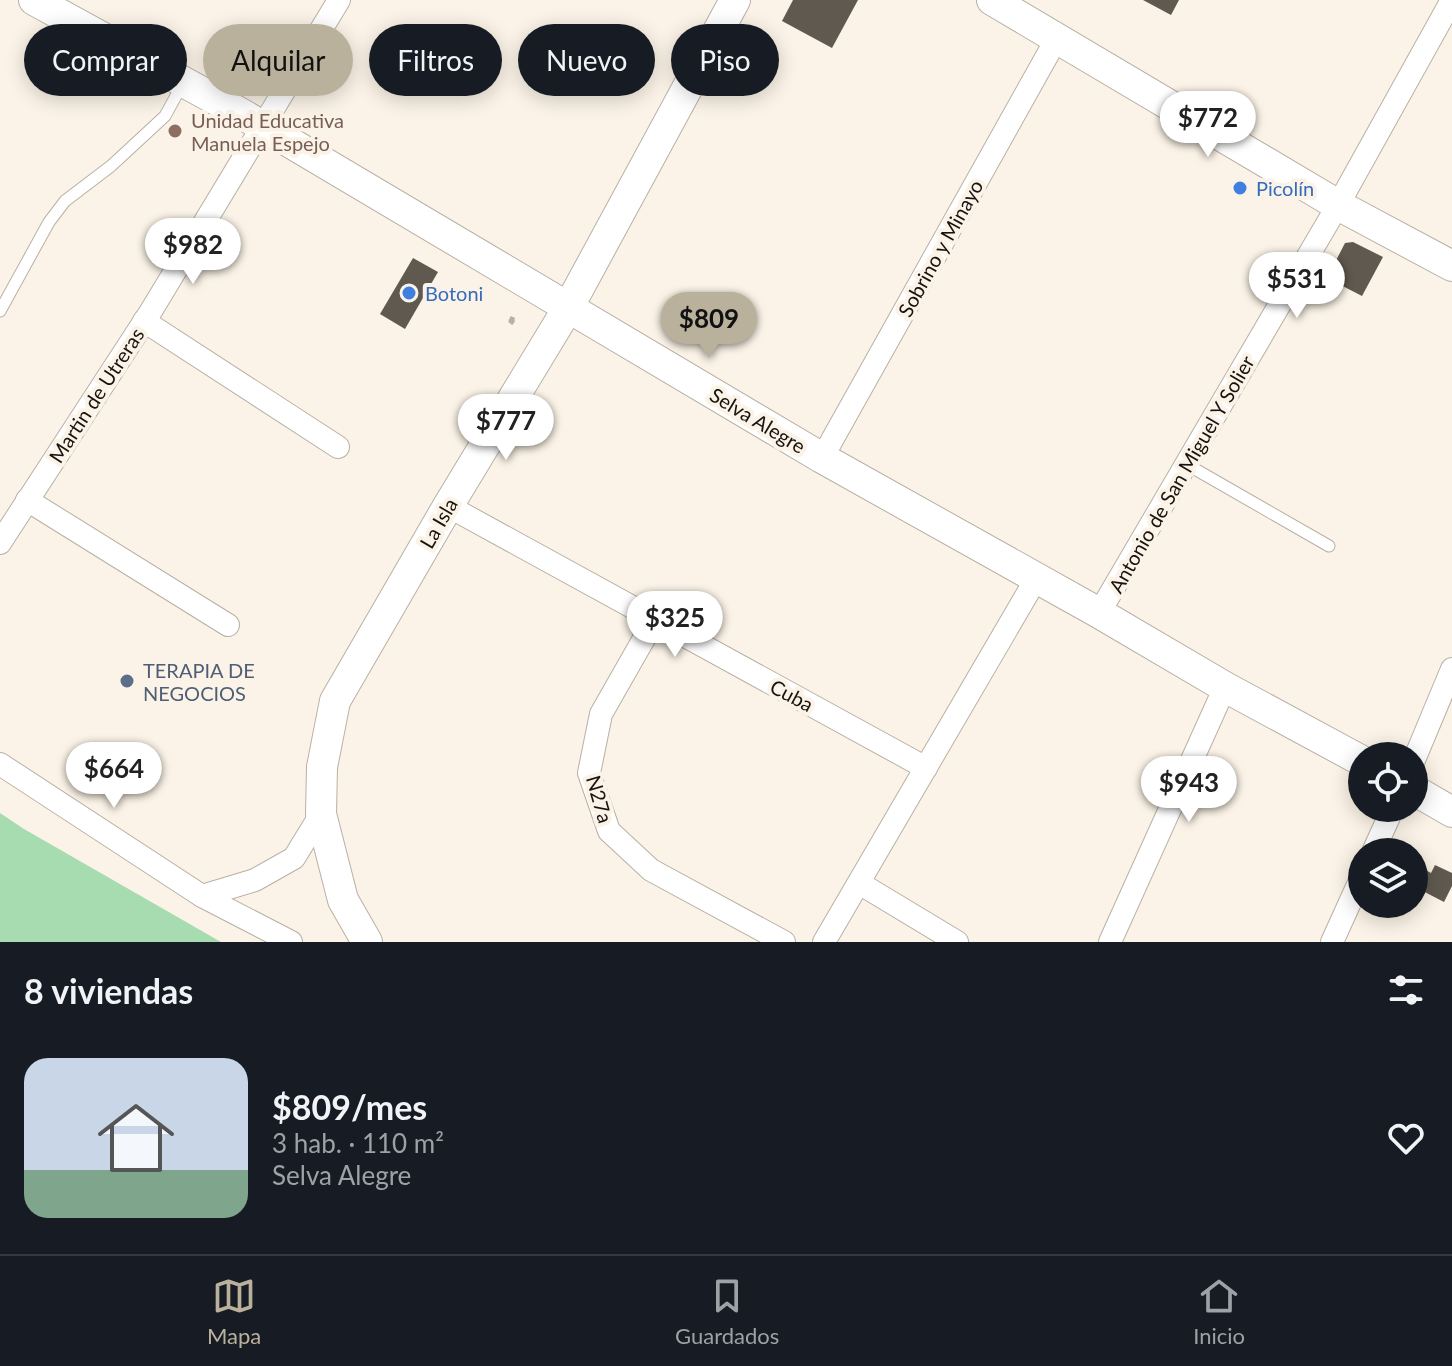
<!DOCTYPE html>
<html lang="es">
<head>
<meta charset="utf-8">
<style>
  :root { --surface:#171b24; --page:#20242c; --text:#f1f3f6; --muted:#9ea1a6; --line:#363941; --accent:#bab19d }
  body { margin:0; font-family:Lato,sans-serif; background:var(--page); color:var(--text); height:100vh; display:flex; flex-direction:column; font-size:30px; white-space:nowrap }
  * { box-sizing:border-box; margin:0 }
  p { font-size:26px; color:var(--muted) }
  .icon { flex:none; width:44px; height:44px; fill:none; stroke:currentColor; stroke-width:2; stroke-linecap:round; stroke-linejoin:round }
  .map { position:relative; height:942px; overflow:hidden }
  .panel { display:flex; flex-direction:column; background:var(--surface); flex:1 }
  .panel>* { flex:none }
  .guide { position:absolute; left:24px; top:24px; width:800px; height:72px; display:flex; gap:16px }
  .controls { position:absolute; left:1348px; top:742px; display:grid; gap:16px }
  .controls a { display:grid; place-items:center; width:80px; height:80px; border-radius:50%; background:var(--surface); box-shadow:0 4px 20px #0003; font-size:40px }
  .price { position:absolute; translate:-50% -68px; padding:0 18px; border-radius:28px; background:#fff; color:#222; font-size:26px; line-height:52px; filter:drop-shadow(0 2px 4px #0008) }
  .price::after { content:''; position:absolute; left:50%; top:48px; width:24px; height:18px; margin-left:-12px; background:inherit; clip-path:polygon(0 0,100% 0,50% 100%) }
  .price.current { background:var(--accent); color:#111 }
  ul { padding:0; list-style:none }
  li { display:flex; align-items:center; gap:24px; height:200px; padding:0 24px }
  li span { display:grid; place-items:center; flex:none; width:224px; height:160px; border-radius:24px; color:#555 }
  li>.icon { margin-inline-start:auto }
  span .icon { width:96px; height:96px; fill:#fffc; stroke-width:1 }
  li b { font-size:34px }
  h2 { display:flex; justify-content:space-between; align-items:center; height:96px; padding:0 24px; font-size:34px }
  .pill { padding:0 28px; border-radius:36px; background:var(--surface); box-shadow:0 4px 20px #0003; font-size:28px; line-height:72px }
  .pill.current { background:var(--accent); color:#111 }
  .dock { display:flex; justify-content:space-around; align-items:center; height:112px; border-top:2px solid var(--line); background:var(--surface); font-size:22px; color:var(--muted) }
  .dock a { display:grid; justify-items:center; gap:4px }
  .dock .current { color:var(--accent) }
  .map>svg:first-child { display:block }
</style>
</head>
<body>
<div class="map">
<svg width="1452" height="942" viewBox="0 0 1452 942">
  <rect width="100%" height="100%" fill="#fbf3e7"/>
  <path fill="#a7dbb0" d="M0,813L24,829L221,942H0Z"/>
  <g fill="#60594f">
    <path d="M793,0H858L832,48L782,21Z"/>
    <path d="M1143,0H1179L1171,15Z"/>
    <path d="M1353,242L1383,257L1362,296L1327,278L1345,243Z"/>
    <path d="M413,258L438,272L405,329L380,314Z"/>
    <path d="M1435,865L1452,873V886L1444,902L1415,887L1424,869L1431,873Z"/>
  </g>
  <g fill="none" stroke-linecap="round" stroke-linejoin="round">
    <g stroke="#b8b0a4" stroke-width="13">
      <g id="lane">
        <path d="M0,311L49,222L65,201L111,166L165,116L183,83"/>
        <path d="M1186,464L1329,546"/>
      </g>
    </g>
    <g stroke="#b8b0a4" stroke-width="24">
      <g id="street">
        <path d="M144,321L338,447"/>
        <path d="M822,458L1057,38"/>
        <path d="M27,500L228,625"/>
        <path d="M448,506L926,768"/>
        <path d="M0,543L151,311L339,0"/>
        <path d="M1099,613L1338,205L1452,0"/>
        <path d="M654,621L601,714L589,773L609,831L651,870L784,942"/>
        <path d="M1414,760L1452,669"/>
        <path d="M0,764L202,896L291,942"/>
        <path d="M1373,852L1393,808"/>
        <path d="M859,883L957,942"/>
        <path d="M202,896L255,880L294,858L321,814"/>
        <path d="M824,942L1036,579"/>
        <path d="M1110,942L1225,687"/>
        <path d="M1332,942L1362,876"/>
      </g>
    </g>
    <g stroke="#b8b0a4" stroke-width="32">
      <g id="secondary">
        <path d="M34,0L242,114L822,458L1099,613L1225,687L1362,761"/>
        <path d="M992,0L1338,205L1452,266"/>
        <path d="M1414,790L1452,812"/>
        <path d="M367,942L343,900L321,814L322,767L335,701L448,506L568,308L735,0"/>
      </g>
    </g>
    <path stroke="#b6b0a6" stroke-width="5" stroke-dasharray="8 4" stroke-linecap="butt" d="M513,317L511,321L515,324"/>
    <use href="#lane" stroke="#fff" stroke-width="11"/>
    <use href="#street" stroke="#fff" stroke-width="22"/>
    <use href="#secondary" stroke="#fff" stroke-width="30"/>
  </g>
  <circle fill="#8d6e63" stroke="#fbf3e7" stroke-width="3" cx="175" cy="131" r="8"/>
  <g fill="#3f7fe0" stroke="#fbf3e7" stroke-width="3">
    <circle cx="1240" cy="188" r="8"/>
    <circle cx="409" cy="293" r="8"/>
  </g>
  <circle fill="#5c6f8a" stroke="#fbf3e7" stroke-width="3" cx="127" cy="681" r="8"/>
  <g text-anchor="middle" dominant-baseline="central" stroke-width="8" stroke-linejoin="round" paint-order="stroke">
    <g font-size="20" fill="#785e54" stroke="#fbf3e7" text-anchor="start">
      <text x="191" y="120">Unidad Educativa<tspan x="191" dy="23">Manuela Espejo</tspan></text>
    </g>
    <g font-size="20" fill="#366cbe" stroke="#fbf3e7" text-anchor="start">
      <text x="1256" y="188">Picolín</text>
      <text x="425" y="293">Botoni</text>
    </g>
    <g font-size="20" fill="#171410" stroke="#fbf3e7">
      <text transform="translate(940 248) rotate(-61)">Sobrino y Minayo</text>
      <text transform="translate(96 395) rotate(-57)">Martin de Utreras</text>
      <text transform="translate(758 420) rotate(31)">Selva Alegre</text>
      <text transform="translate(1181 474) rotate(-60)">Antonio de San Miguel Y Solier</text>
      <text transform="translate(438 523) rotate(-60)">La Isla</text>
      <text transform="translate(792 695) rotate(28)">Cuba</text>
      <text transform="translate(600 799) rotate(74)">N27a</text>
    </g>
    <g font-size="20" fill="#4e5e75" stroke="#fbf3e7" text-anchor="start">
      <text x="143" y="670">TERAPIA DE<tspan x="143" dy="23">NEGOCIOS</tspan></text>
    </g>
  </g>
</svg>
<div class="controls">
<a><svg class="icon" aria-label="locate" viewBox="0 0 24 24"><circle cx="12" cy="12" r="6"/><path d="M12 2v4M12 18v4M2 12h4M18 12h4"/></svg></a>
<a><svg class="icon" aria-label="layers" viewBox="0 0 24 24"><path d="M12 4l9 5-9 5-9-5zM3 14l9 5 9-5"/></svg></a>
</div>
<b class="price" style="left:1208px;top:159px">$772</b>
<b class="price" style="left:193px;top:286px">$982</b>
<b class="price" style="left:1297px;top:320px">$531</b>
<b class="price current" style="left:709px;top:360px">$809</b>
<b class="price" style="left:506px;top:462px">$777</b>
<b class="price" style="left:675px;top:659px">$325</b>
<b class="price" style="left:114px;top:810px">$664</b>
<b class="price" style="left:1189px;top:824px">$943</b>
<div class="guide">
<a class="pill">Comprar</a>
<a class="pill current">Alquilar</a>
<a class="pill">Filtros</a>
<a class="pill">Nuevo</a>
<a class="pill">Piso</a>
</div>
</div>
<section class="panel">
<h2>8 viviendas<svg class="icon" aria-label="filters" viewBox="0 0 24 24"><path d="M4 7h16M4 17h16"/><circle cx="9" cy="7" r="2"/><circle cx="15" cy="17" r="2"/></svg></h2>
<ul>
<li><span style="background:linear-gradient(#c9d6e8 70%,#7fa58c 0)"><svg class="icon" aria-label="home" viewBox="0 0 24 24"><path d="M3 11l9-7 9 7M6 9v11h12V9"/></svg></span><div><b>$809/mes</b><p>3 hab. · 110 m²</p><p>Selva Alegre</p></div><svg class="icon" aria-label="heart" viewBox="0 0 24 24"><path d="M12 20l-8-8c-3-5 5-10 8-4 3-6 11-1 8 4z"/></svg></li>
</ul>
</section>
<nav class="dock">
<a class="current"><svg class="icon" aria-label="map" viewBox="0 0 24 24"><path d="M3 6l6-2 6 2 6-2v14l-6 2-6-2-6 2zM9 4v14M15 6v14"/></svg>Mapa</a>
<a><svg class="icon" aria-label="saved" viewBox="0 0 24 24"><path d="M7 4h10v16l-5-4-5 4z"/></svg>Guardados</a>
<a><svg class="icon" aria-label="home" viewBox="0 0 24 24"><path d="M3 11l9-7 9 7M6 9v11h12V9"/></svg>Inicio</a>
</nav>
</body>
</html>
